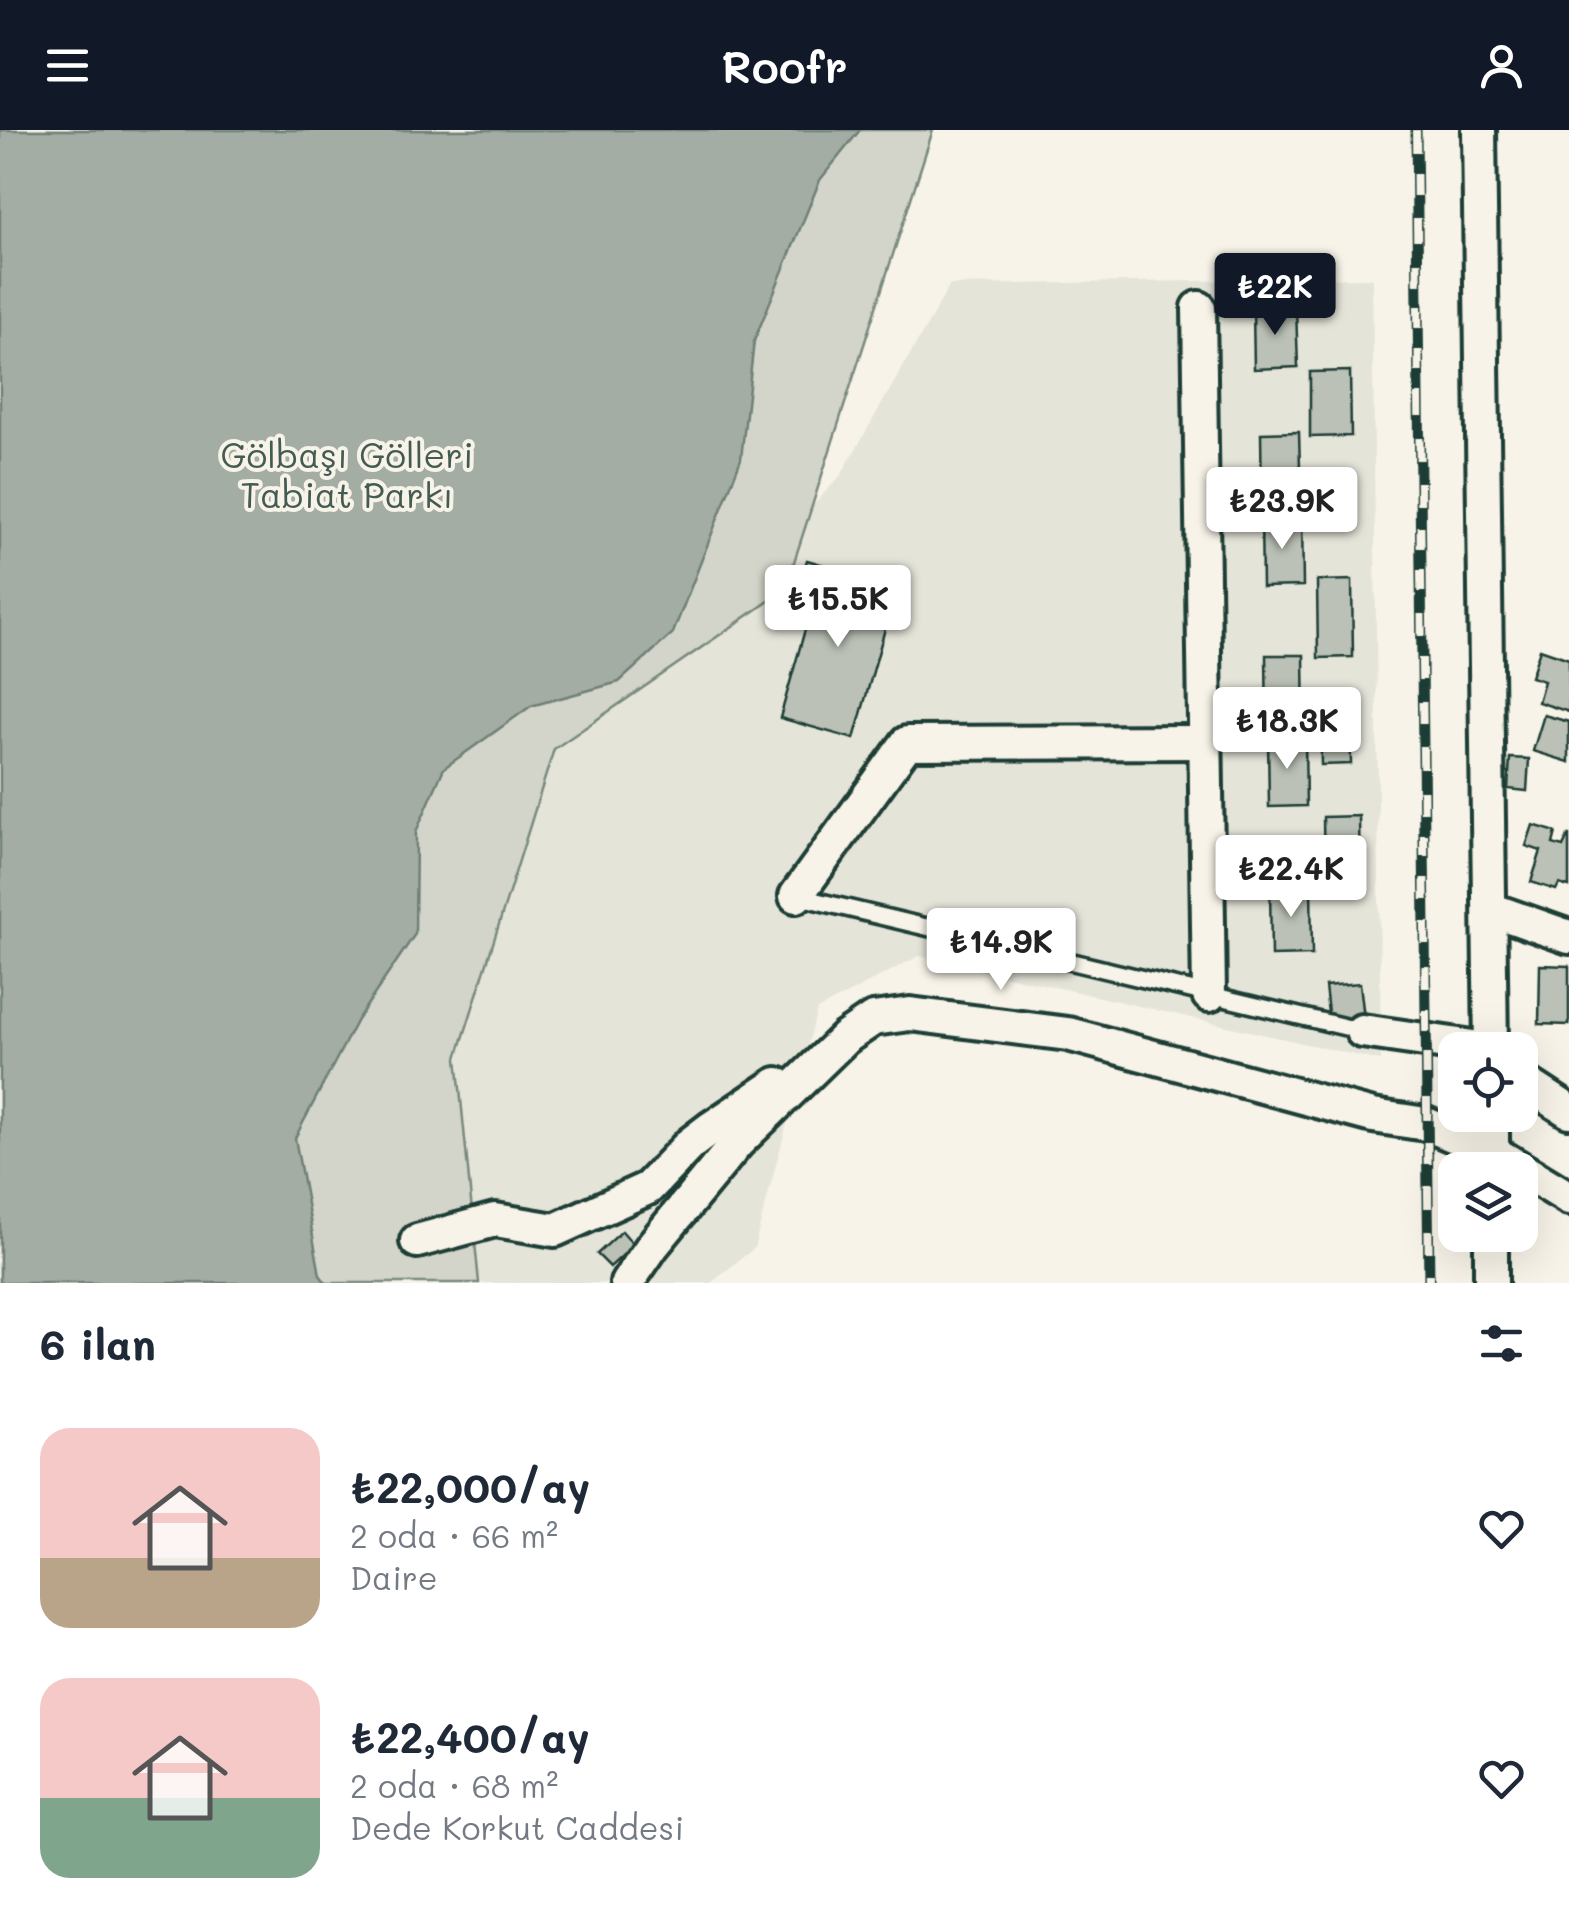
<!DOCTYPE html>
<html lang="tr">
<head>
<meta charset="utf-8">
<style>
  :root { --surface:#fff; --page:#f2f2f3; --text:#1f2937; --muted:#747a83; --accent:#111827 }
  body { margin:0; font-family:Mali,sans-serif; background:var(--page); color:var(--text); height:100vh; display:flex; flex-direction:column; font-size:38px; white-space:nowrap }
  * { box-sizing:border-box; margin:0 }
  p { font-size:32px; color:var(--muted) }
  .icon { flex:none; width:55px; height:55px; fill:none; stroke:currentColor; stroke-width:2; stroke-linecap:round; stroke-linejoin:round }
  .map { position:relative; height:1153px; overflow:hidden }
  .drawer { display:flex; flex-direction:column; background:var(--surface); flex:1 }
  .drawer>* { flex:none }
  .fabs { position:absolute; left:1438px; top:902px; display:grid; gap:20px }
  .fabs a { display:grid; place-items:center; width:100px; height:100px; border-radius:20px; background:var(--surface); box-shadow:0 10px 40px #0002; font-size:50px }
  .price { position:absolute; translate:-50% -85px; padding:0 22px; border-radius:10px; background:#fff; color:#222; font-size:32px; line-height:65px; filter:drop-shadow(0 2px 5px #0008) }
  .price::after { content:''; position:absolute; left:50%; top:60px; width:30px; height:22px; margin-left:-15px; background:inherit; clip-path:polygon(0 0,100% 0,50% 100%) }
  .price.selected { background:var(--accent); color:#fff }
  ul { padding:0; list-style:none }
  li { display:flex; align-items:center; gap:30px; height:250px; padding:0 40px }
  li span { display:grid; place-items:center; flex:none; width:280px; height:200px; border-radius:30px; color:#555 }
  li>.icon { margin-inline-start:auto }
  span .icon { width:120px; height:120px; fill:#fffc; stroke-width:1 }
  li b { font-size:42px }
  h2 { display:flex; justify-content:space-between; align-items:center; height:120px; padding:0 40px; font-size:42px }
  header { display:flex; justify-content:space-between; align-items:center; height:130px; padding:0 40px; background:var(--accent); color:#fff; font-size:45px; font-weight:600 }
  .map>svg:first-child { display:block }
</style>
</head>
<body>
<header><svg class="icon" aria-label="menu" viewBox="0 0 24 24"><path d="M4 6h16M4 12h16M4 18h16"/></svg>Roofr<svg class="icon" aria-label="person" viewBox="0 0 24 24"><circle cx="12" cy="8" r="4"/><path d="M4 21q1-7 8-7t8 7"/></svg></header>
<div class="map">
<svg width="1569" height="1153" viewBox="0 0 1569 1153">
  <rect width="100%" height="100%" fill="#f7f3e8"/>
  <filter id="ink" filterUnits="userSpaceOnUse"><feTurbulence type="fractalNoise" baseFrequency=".01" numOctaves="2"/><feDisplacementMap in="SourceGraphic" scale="20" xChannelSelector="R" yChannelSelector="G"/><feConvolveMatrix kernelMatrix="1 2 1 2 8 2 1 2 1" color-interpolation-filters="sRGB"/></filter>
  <g filter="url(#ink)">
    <path fill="#e5e4d9" d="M1372,148L1381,931L919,826L817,880L754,1118L711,1153H395L515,612L709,489L841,345L950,155Z"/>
    <path fill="#d3d5ca" stroke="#79897f" stroke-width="2.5" d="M0,0H933L785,460L554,619L457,928L479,1153H0Z"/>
    <path fill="#a4ada3" stroke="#6f8077" stroke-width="2.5" d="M0,0H860L820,50L754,211L741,329L673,503L619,552L531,576L444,638L416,702L415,804L357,890L295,1008L320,1145L326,1153H0Z"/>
    <g fill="#bbc1b6" stroke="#1f3d34" stroke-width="2.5">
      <path d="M1296,178L1298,237L1254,239L1253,179Z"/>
      <path d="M1350,241L1351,306L1310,307V242Z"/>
      <path d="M1299,302L1301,376H1262L1261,303Z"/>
      <path d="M1302,386L1303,456L1262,457L1261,387Z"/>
      <path d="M807,430L897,456L854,609L780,588L819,450L802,445Z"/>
      <path d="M1352,450L1353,527L1318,528L1317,451Z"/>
      <path d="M1540,519L1569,529V582L1538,572L1544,551L1531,547Z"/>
      <path d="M1266,525H1304L1305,597H1267Z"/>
      <path d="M1350,574L1351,634L1321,635L1320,575Z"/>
      <path d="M1544,585L1569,592V632L1533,621Z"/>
      <path d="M1268,608H1305L1306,676L1269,677Z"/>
      <path d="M1510,628L1529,629L1527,661L1508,659Z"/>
      <path d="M1359,686L1360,751L1324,752L1323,687Z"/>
      <path d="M1533,695L1556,702L1553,714L1563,717L1569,704V757L1559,754L1556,760L1531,752L1541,721L1526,716Z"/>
      <path d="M1311,754L1312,825L1271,826L1270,755Z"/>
      <path d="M1540,835L1569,836V895L1539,894Z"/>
      <path d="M1360,853L1364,888L1329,892L1325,856Z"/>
      <path d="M622,1101L634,1115L610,1137L597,1124Z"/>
    </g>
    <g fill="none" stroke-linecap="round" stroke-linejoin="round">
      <g stroke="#1f3d34" stroke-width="22">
        <path id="service" d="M796,766L1362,901"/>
      </g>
      <g stroke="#1f3d34" stroke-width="40">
        <g id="minor">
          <path d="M1479,0L1491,920"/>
          <path d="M1199,178L1209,865"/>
          <path d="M796,766L907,613L1205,612"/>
          <path d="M1490,779L1569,807"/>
          <path d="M1362,901L1473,917L1478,920"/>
          <path d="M1520,949L1569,981"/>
          <path d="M1492,985V1040"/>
          <path d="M1491,1105V1153"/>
          <path d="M417,1111L495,1090L555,1100L648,1058L690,1014L711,998L777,954"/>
          <path d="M627,1153L653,1115L737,1013L845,908L873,889L910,884L1068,904L1373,986L1426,994L1493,1022L1569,1068"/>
        </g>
      </g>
      <use href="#service" stroke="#f7f3e8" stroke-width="15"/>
      <use href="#minor" stroke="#f7f3e8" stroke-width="32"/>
      <g stroke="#1f3d34" stroke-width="11">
        <path id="rail" d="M1416,0L1429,1153"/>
      </g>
      <use href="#rail" stroke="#f7f3e8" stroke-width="8" stroke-dasharray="22" stroke-linecap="butt"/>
    </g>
  </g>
  <g text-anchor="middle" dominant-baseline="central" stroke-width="8" stroke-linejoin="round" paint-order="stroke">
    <g font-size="35" fill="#435b52" stroke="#f7f3e8">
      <text x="347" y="324">Gölbaşı Gölleri<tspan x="347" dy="40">Tabiat Parkı</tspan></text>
    </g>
  </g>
</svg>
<div class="fabs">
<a><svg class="icon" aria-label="locate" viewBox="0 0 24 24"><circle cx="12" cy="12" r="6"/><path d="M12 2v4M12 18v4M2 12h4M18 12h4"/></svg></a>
<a><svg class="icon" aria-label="layers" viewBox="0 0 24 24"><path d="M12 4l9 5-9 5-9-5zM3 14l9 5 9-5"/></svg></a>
</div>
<b class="price selected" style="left:1275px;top:208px">₺22K</b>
<b class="price" style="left:1282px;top:422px">₺23.9K</b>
<b class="price" style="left:838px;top:520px">₺15.5K</b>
<b class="price" style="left:1287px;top:642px">₺18.3K</b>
<b class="price" style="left:1291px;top:790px">₺22.4K</b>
<b class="price" style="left:1001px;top:863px">₺14.9K</b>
</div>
<section class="drawer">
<h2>6 ilan<svg class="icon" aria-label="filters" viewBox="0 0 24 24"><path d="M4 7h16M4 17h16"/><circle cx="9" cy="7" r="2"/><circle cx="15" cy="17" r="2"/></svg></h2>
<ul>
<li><span style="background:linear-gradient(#f6c9c9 65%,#b9a48a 0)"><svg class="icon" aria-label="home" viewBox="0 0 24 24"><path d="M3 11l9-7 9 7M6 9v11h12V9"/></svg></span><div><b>₺22,000/ay</b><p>2 oda · 66 m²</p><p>Daire</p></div><svg class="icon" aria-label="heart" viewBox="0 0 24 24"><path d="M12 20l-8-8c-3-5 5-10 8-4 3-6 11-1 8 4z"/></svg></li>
<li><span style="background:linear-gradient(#f6c9c9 60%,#7fa58c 0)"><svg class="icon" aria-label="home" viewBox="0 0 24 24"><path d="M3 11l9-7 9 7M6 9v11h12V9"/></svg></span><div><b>₺22,400/ay</b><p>2 oda · 68 m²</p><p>Dede Korkut Caddesi</p></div><svg class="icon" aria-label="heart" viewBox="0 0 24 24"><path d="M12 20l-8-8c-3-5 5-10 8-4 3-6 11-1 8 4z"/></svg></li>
</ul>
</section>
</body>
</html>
